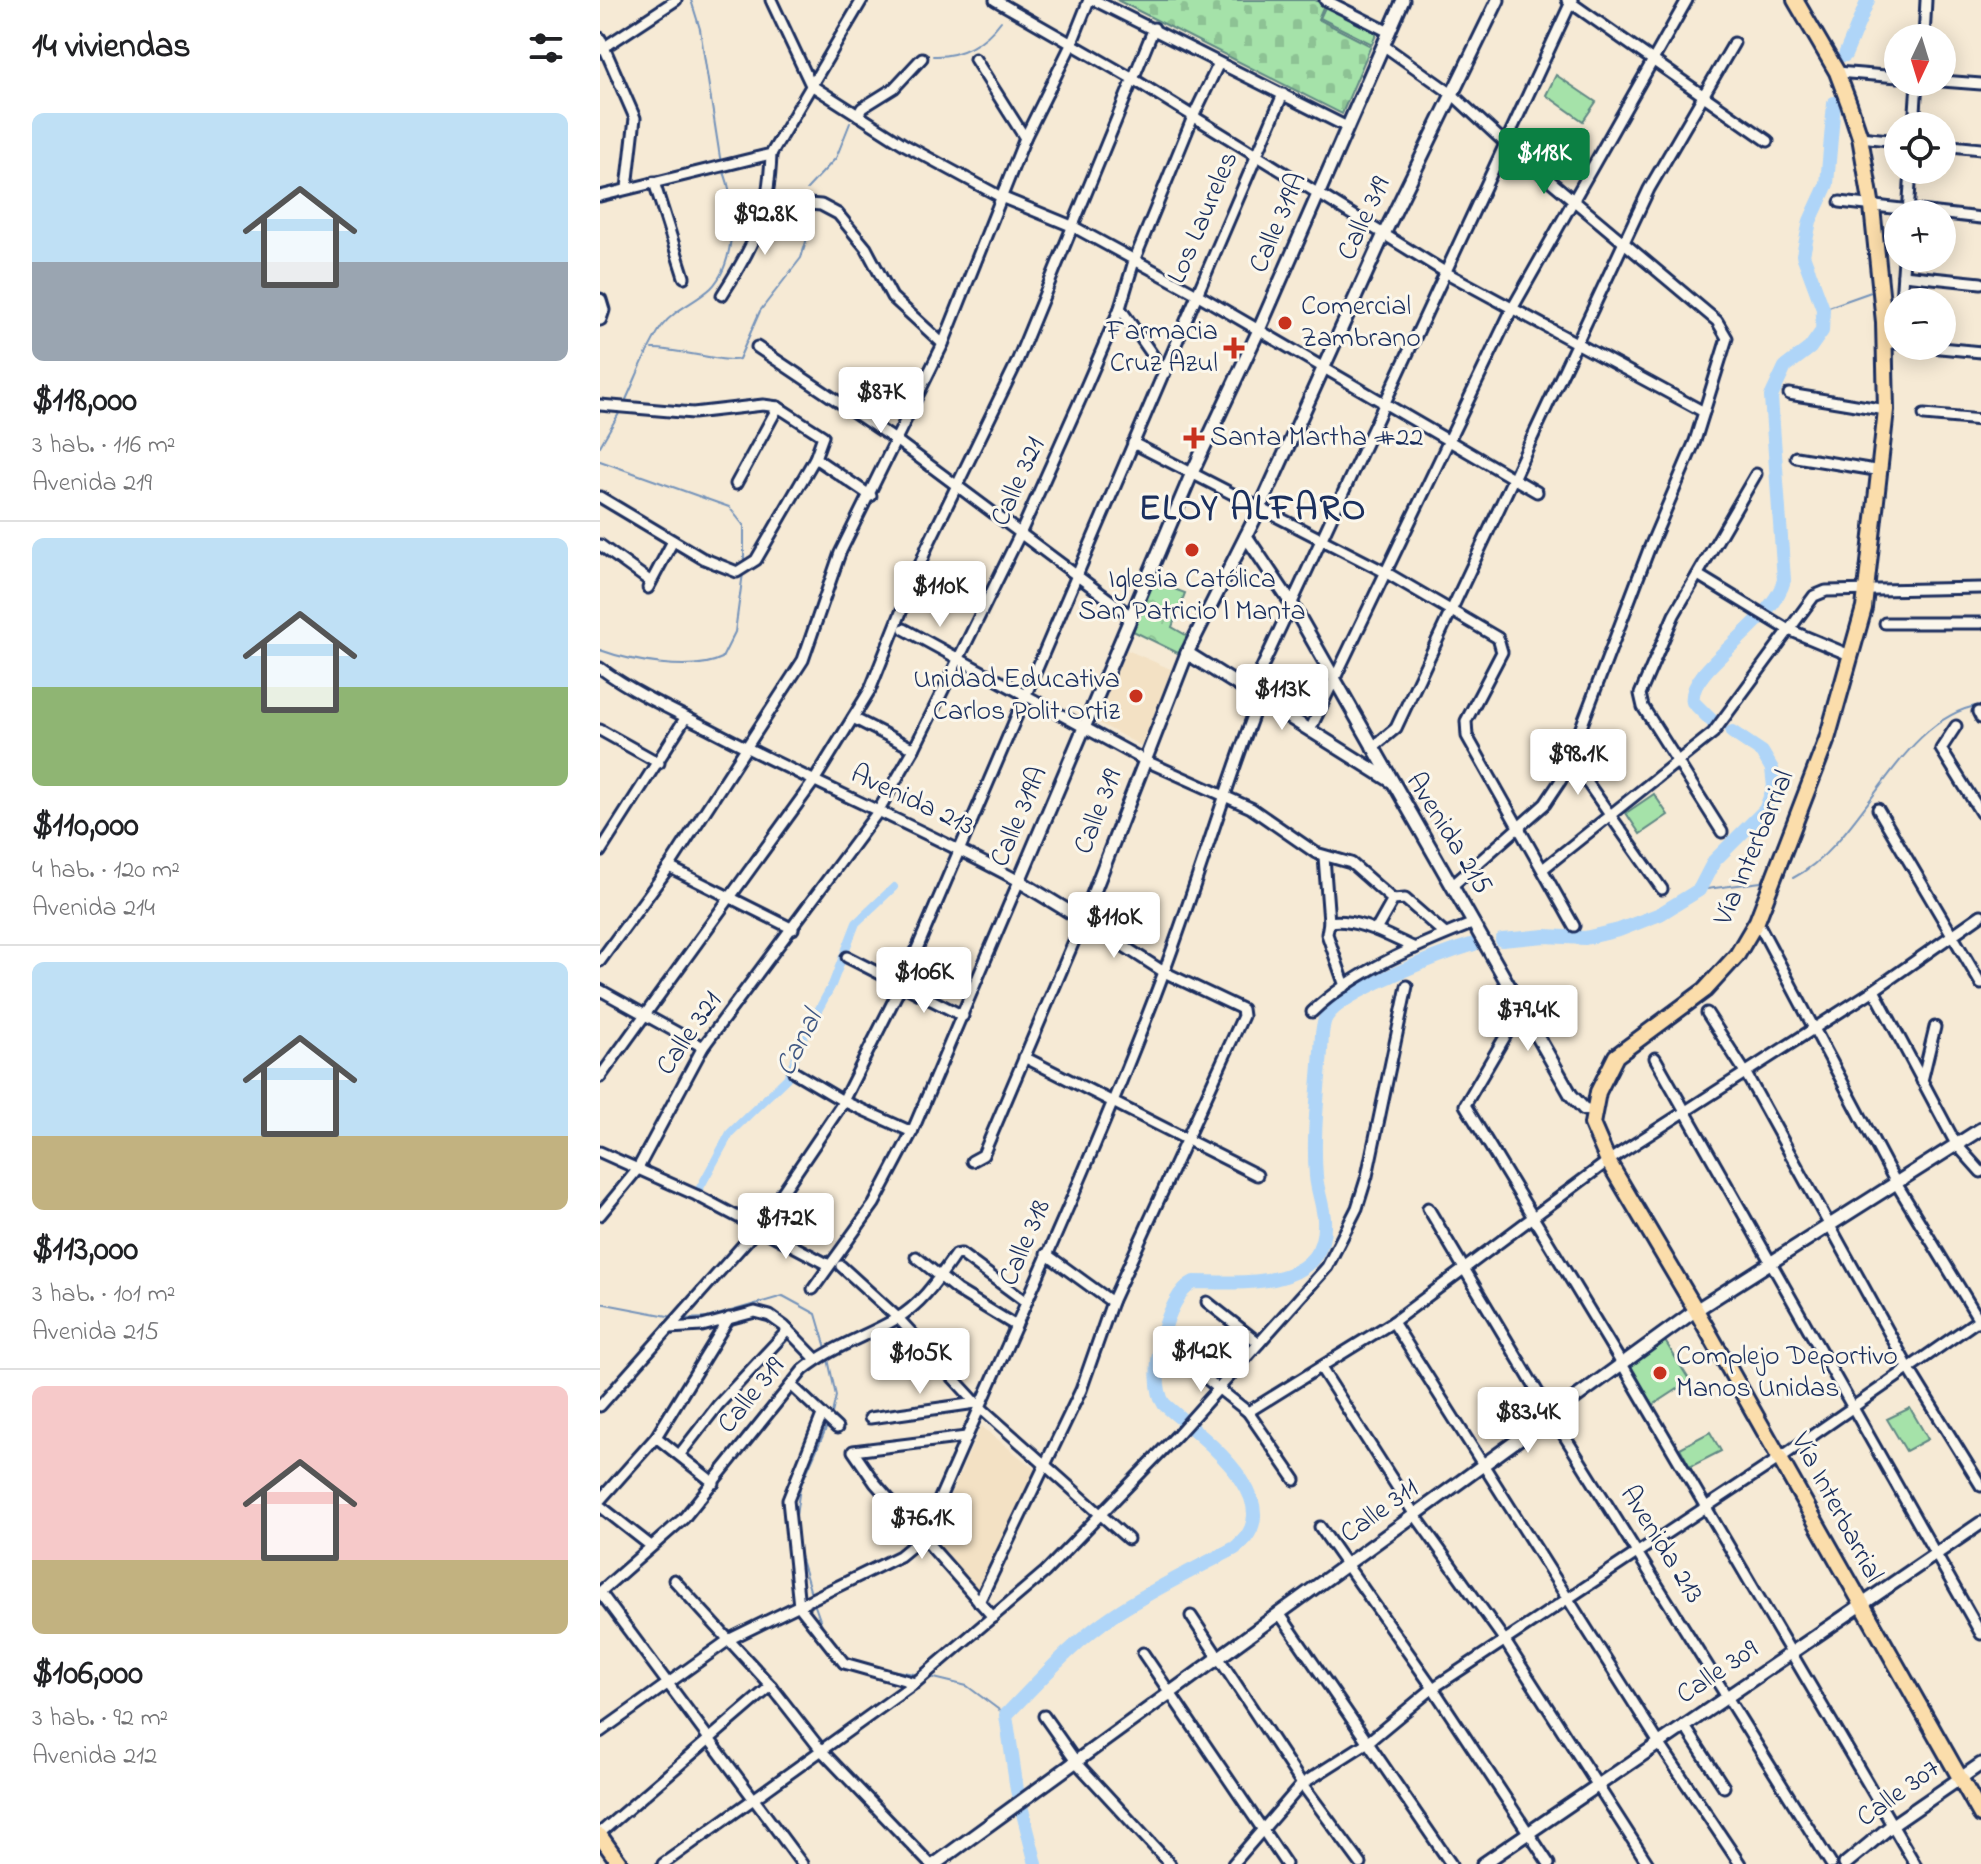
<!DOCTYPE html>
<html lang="es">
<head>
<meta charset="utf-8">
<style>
  :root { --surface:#fff; --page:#f6f6f6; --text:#202124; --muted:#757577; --line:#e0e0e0; --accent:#0b8043 }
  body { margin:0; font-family:"Indie Flower",sans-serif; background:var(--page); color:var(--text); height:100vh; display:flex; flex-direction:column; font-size:30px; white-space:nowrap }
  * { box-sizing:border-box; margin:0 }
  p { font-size:26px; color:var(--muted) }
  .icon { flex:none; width:44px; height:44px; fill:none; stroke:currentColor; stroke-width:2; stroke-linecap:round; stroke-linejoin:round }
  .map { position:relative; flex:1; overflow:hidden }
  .sheet { display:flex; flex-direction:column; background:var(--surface); width:600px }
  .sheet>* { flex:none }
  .needle { width:52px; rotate:184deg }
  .fabs { position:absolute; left:1284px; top:24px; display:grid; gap:16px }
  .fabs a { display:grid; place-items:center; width:72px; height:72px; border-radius:50%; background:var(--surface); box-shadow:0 4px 20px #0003; font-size:40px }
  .price { position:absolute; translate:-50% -68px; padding:0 18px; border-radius:8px; background:#fff; color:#222; font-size:26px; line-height:52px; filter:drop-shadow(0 2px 4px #0008) }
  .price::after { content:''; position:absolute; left:50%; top:48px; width:24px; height:18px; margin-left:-12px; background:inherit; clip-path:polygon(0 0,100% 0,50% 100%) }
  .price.on { background:var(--accent); color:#fff }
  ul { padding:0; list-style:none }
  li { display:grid; align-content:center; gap:16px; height:424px; padding:0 32px }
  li+li { border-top:2px solid var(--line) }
  li span { display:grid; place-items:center; height:248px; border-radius:12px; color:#555 }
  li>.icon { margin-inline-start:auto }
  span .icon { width:144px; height:144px; fill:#fffc; stroke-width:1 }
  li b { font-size:34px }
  h2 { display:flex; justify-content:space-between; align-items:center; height:96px; padding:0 32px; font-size:34px }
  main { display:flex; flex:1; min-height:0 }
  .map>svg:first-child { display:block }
</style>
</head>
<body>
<main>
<section class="sheet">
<h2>14 viviendas<svg class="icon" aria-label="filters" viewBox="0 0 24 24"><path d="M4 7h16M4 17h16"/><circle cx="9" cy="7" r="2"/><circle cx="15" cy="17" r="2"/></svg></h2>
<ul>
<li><span style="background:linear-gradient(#bfe0f5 60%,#9aa5b1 0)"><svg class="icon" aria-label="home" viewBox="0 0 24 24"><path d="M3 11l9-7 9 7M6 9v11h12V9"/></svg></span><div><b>$118,000</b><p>3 hab. · 116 m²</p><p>Avenida 219</p></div></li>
<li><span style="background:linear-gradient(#bfe0f5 60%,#8fb573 0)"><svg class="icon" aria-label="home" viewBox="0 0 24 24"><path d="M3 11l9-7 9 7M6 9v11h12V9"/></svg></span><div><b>$110,000</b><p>4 hab. · 120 m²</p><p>Avenida 214</p></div></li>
<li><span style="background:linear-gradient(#bfe0f5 70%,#c2b280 0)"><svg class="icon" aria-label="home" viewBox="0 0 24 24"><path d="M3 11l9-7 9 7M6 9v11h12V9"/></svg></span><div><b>$113,000</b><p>3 hab. · 101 m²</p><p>Avenida 215</p></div></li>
<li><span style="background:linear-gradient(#f6c9c9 70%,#c2b280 0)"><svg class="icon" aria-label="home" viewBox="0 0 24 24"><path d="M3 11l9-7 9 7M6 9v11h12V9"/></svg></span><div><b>$106,000</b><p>3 hab. · 92 m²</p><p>Avenida 212</p></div></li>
</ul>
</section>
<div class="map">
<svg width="1381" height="1864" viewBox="0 0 1381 1864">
  <defs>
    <pattern id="forest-crowns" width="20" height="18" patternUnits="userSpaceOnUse" patternTransform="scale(2)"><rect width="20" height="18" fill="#a5e2a9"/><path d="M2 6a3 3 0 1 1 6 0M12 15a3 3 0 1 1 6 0" fill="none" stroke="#8dc294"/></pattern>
    <pattern id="cemetery-stones" width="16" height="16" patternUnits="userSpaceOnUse" patternTransform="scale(2)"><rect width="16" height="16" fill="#a5e2a9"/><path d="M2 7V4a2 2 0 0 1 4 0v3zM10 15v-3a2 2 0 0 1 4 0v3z" fill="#8dc294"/></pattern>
  </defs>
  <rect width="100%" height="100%" fill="#f6ead5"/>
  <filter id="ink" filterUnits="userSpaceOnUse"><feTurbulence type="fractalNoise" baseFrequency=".0125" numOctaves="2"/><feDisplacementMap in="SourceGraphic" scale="16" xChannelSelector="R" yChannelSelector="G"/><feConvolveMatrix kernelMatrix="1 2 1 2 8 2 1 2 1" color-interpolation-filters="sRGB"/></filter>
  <g filter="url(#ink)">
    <g fill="#f3e1c4">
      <path d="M525,649L575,671L545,748L497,722Z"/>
      <path d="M381,1426L436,1470L379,1590L331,1540Z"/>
    </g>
    <path fill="url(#forest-crowns)" stroke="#608884" stroke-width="2" d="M553,581L585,593L572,627L591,638L584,656L533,631Z"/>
    <path fill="url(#cemetery-stones)" stroke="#608884" stroke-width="2" d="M517,0H715L724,5L718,19L771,46L742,114Z"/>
    <g fill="#a5e2a9" stroke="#608884" stroke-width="2">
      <path d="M728,1L779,28L772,44L720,18Z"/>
      <path d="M956,75L996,102L983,121L946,95Z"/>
      <path d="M1054,794L1068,815L1040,834L1026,813Z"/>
      <path d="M1065,1341L1090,1381L1053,1405L1031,1366Z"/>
      <path d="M1310,1408L1328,1439L1306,1451L1287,1419Z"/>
      <path d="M1110,1432L1121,1451L1090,1467L1080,1448Z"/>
    </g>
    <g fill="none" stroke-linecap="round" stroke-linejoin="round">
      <g stroke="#7493ba" stroke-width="2">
        <path d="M91,0L100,29L121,164"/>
        <path d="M333,56C361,57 385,43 401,21"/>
        <path d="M207,189L236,158L250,123"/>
        <path d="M1223,309L1271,292"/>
        <path d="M52,349C75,348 127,364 139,359L160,311L201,258L212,222"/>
        <path d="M24,404C36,379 46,349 62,326C75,309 96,302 111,288C136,263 137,200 123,170"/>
        <path d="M0,446L21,410"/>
        <path d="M0,461L129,507L144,526V563"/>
        <path d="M0,650C30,661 92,673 122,658L135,632L143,573"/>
        <path d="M1193,878C1264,842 1299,717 1381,705"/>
        <path d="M1099,890L1161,882"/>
        <path d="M0,1303L73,1317"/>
        <path d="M83,1319L107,1318L183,1296L216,1314L226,1348"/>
        <path d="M228,1359L236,1396L231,1418"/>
        <path d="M195,1523L200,1487L228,1424"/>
        <path d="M198,1549L212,1597"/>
        <path d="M214,1603L224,1631"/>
        <path d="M279,1668L320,1675"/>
        <path d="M330,1677L367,1686L406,1715"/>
      </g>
      <path stroke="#afd5f8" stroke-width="8" d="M96,1195L130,1133L187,1078L204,1036L232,985L256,923L294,887"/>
      <g stroke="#afd5f8" stroke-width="14">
        <path d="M1245,55L1268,0"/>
        <path d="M1112,721L1093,702C1086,669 1173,624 1184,580L1171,397L1185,367L1210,348L1222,331L1223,309L1203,255L1210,221L1227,184L1234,103"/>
        <path d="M902,940L945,936L985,938L1019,930L1060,914L1099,890L1114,861L1165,810L1174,787L1172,769L1162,752L1132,732"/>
        <path d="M436,1864L417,1790L406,1715C441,1679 473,1642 515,1614C553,1589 595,1569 635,1548C695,1502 597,1434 564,1404C547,1379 565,1295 594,1282C641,1282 728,1292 724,1219C723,1204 717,1190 716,1176C712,1130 720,1080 722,1034C723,1028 723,1021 727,1016C742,991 844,953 874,944"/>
      </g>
      <g stroke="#1b2f5e" stroke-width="15">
        <g id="minor">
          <path d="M171,0L211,85L305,145L401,197L474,227L595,293L937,492"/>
          <path d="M395,0L533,79L845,272L1104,412"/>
          <path d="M494,0L745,126"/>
          <path d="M725,0L789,32"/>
          <path d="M967,0L1168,141"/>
          <path d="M0,38L35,118L27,188"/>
          <path d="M1324,38L1326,0"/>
          <path d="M783,45L852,94L904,142L1117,321L1127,338L1095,441L1049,549L961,780L945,804L853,885"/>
          <path d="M0,50L76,0"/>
          <path d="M375,59L425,138"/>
          <path d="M1237,72L1298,77"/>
          <path d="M1342,81L1381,84"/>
          <path d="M258,115L262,108L294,88L322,58"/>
          <path d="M1314,126L1317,82"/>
          <path d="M1260,137L1298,141"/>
          <path d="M1342,145L1381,149"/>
          <path d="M54,182L84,277"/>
          <path d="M0,196L171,154L262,0"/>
          <path d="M169,201L221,205L238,214L266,248L292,297L343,344"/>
          <path d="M1240,202L1381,218"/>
          <path d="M1308,214L1311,170"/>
          <path d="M1303,275L1381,283"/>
          <path d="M122,295C155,244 169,215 171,154"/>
          <path d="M1301,302L1304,258"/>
          <path d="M520,308L565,373"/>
          <path d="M1285,343H1298"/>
          <path d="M1320,346L1381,352"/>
          <path d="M157,347L297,441L531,616"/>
          <path d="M1189,394L1286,410"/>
          <path d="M0,405L93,413L163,405L178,407L223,436L215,458L156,560L137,572L102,558L0,497"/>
          <path d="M1324,415L1381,420"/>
          <path d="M533,443L785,572L898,638L902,652L866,721L867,736L974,926"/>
          <path d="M1196,457L1281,471"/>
          <path d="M215,458L271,496"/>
          <path d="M136,484L178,407"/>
          <path d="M0,545L51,582"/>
          <path d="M1098,575L1187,629L1252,656"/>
          <path d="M48,588L73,541"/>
          <path d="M1285,623H1381"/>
          <path d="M304,629L544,760L651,808L716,853L751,863L793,900"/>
          <path d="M0,668C34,693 74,711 112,730C213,783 319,827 419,881L312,1132L274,1204L213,1289"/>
          <path d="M651,691L972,0"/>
          <path d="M1378,712L1381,718"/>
          <path d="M253,718L314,749"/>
          <path d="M1356,726L1341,749L1381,813"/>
          <path d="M0,730L59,763"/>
          <path d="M710,730L912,309L1087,0"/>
          <path d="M772,748L796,728L1049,189L1134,43"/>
          <path d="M970,758L1062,889"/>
          <path d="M1278,809L1381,984"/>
          <path d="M1122,832L1043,707L1040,694L1074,615L1156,474"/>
          <path d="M0,852L86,717"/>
          <path d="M724,857L729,922"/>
          <path d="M69,867L193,929"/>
          <path d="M944,868L1113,733L1214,596L1226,591L1381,588"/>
          <path d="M1157,921L1296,1183L1381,1323"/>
          <path d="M776,930L793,900L805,899L845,934"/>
          <path d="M247,957L363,1016"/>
          <path d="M0,961L69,867L203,660L240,553L343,344L425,138L471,45L489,0"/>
          <path d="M745,986L727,934L729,922C756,917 790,937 815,948"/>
          <path d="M0,990L103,1047"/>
          <path d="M1274,990L1356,1144L1381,1172"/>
          <path d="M712,1012C756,970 819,945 874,923"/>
          <path d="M1107,1013L1145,1072L1309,1369L1381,1486"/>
          <path d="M906,1035L865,1105L1022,1364L1315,1864"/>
          <path d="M424,1057L657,1175"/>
          <path d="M1055,1058L1381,1634"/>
          <path d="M194,1072L243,1101L312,1132"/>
          <path d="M0,1077L214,781L270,690L327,547L416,364L554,28"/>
          <path d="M1322,1081L1335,1027"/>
          <path d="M0,1152L96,1195L229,1265"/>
          <path d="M372,1161L383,1155L483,920L564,972L642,1009L643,1016L512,1302L481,1390L379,1602"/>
          <path d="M828,1208L952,1416L1231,1864"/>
          <path d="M0,1215L37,1170L103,1047L277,813L314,749L421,532L481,398L520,308L534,261L593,117L619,63"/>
          <path d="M446,1254L512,1302"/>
          <path d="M316,1257L357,1290L416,1326"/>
          <path d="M241,1266L298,1318L379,1406L528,1539"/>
          <path d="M607,1302L659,1343"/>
          <path d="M793,1322L1059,1743L1140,1864"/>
          <path d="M69,1328L102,1326L155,1312L170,1316L184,1326L216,1359"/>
          <path d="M574,1353L648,1412L695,1480"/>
          <path d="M721,1368L815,1515L903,1638L1048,1864"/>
          <path d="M191,1385L237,1428"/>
          <path d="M0,1406L159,1227L240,1107L302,984L683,94"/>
          <path d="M648,1412L793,1322L1008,1161L1274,990L1381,915"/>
          <path d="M222,1415L188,1500L199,1606L244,1663L315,1683"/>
          <path d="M270,1418L376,1403"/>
          <path d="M56,1437L114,1483"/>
          <path d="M366,1437L253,1451L275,1483L393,1617"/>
          <path d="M80,1454L118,1405L188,1330"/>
          <path d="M0,1500L56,1437L129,1318"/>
          <path d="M0,1506L51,1546"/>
          <path d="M720,1527L833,1688L949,1864"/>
          <path d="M74,1580L171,1686L221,1750L330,1864"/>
          <path d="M0,1592L84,1518L203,1370C231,1347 265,1337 296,1319C322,1304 338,1279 355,1255L361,1254L426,1302"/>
          <path d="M0,1592L202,1864"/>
          <path d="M679,1613L851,1864"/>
          <path d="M591,1616L702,1784L761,1864"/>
          <path d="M543,1653L686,1864"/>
          <path d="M444,1716L477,1763L570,1864"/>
          <path d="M1084,1725L1124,1787"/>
          <path d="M0,1732L130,1639L300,1556L323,1537C404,1349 492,1164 564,972C598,881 625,788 660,697"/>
          <path d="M0,1833L171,1686"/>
          <path d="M63,1864L315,1683L445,1572L578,1434L727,1267L757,1208L767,1176L807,986"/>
          <path d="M633,1864L702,1784L768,1742L833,1688L1180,1458L1381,1318"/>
        </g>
      </g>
      <g stroke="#1b2f5e" stroke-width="17">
        <g id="tertiary">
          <path d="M803,0L658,332L592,473L419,881L483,920L587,653L660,508L784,234L898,0"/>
          <path d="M0,300L3,310L0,319"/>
          <path d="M646,536L693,606L971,1095L984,1109L993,1111"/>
          <path d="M587,653L791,781"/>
          <path d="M335,1864L1096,1310L1381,1129"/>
          <path d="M883,1864C1050,1751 1215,1636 1381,1523"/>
          <path d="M1245,1864L1291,1826L1381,1764"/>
        </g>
      </g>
      <g stroke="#1b2f5e" stroke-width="20">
        <g id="primary">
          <path d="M1195,0L1237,72L1249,104L1260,137L1272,207L1284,322L1286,410L1264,608L1227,739L1157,921L1137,955L1105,990L1016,1056L998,1092L992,1124L1008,1161L1096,1310L1381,1815"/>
          <path d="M0,1836L20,1864"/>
        </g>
      </g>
      <use href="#minor" stroke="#fbf7ec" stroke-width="9"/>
      <use href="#tertiary" stroke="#fbf7ec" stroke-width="11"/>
      <use href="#primary" stroke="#fbddab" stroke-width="14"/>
    </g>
  </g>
  <g fill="#c8321e" stroke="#fbf7ec" stroke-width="3">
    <circle cx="685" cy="323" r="8"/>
    <path d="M630 336h8v8h8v8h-8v8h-8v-8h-8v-8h8z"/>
    <path d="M590 426h8v8h8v8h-8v8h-8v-8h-8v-8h8z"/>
    <circle cx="592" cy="550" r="8"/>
    <circle cx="536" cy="696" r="8"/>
    <circle cx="1060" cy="1373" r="8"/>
  </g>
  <g text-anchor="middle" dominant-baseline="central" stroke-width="6" stroke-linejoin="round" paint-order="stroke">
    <g font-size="28" fill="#1b2f5e" stroke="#fbf7ec">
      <text transform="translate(604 218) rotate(-67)">Los Laureles</text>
      <text transform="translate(765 219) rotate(-65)">Calle 319</text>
      <text transform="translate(679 223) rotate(-67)">Calle 319A</text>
      <text transform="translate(419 482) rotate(-66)">Calle 321</text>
      <text transform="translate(312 801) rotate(25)">Avenida 213</text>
      <text transform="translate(499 812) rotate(-69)">Calle 319</text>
      <text transform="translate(420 817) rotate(-67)">Calle 319A</text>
      <text transform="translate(848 834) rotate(58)">Avenida 215</text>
      <text transform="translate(1155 848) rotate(-67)">Vía Interbarrial</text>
      <text transform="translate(90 1034) rotate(-56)">Calle 321</text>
      <text transform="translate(426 1243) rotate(-67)">Calle 318</text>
      <text transform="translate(152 1396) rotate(-51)">Calle 319</text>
      <text transform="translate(1236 1508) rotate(62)">Vía Interbarrial</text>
      <text transform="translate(780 1512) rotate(-36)">Calle 311</text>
      <text transform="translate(1061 1545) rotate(58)">Avenida 213</text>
      <text transform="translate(1118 1673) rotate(-34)">Calle 309</text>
      <text transform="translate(1299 1794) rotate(-36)">Calle 307</text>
    </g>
    <g font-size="28" fill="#1b2f5e" stroke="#fbf7ec" text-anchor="start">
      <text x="701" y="307">Comercial<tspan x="701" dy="32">Zambrano</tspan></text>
      <text x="618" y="332" text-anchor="end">Farmacia<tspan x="618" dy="32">Cruz Azul</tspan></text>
      <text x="610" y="438">Santa Martha #22</text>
      <text x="592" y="580" text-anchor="middle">Iglesia Católica<tspan x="592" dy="32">San Patricio | Manta</tspan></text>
      <text x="520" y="680" text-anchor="end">Unidad Educativa<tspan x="520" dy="32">Carlos Polit Ortiz</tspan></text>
      <text x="1076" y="1357">Complejo Deportivo<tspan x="1076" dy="32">Manos Unidas</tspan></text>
    </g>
    <g font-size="30" font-style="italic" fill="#405884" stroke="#fbf7ec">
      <text transform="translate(200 1044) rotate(-63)">Canal</text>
    </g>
    <g font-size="36" font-weight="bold" letter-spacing="2" fill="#1b2f5e" stroke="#fbf7ec">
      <text x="653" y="510">ELOY ALFARO</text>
    </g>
  </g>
</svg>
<div class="fabs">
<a><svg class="needle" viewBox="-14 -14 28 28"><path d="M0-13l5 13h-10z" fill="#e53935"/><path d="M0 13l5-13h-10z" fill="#757577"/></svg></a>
<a><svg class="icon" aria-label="locate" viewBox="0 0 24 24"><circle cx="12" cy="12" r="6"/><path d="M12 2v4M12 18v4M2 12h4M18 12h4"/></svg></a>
<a>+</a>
<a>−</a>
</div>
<b class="price on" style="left:944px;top:196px">$118K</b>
<b class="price" style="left:165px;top:257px">$92.8K</b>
<b class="price" style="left:281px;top:435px">$87K</b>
<b class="price" style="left:340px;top:629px">$110K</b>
<b class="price" style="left:682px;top:732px">$113K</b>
<b class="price" style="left:978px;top:797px">$98.1K</b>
<b class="price" style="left:514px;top:960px">$110K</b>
<b class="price" style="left:324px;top:1015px">$106K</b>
<b class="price" style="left:928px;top:1053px">$79.4K</b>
<b class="price" style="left:186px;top:1261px">$172K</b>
<b class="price" style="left:601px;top:1394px">$142K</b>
<b class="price" style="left:320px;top:1396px">$105K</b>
<b class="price" style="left:928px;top:1455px">$83.4K</b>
<b class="price" style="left:322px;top:1561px">$76.1K</b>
</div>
</main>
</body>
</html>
